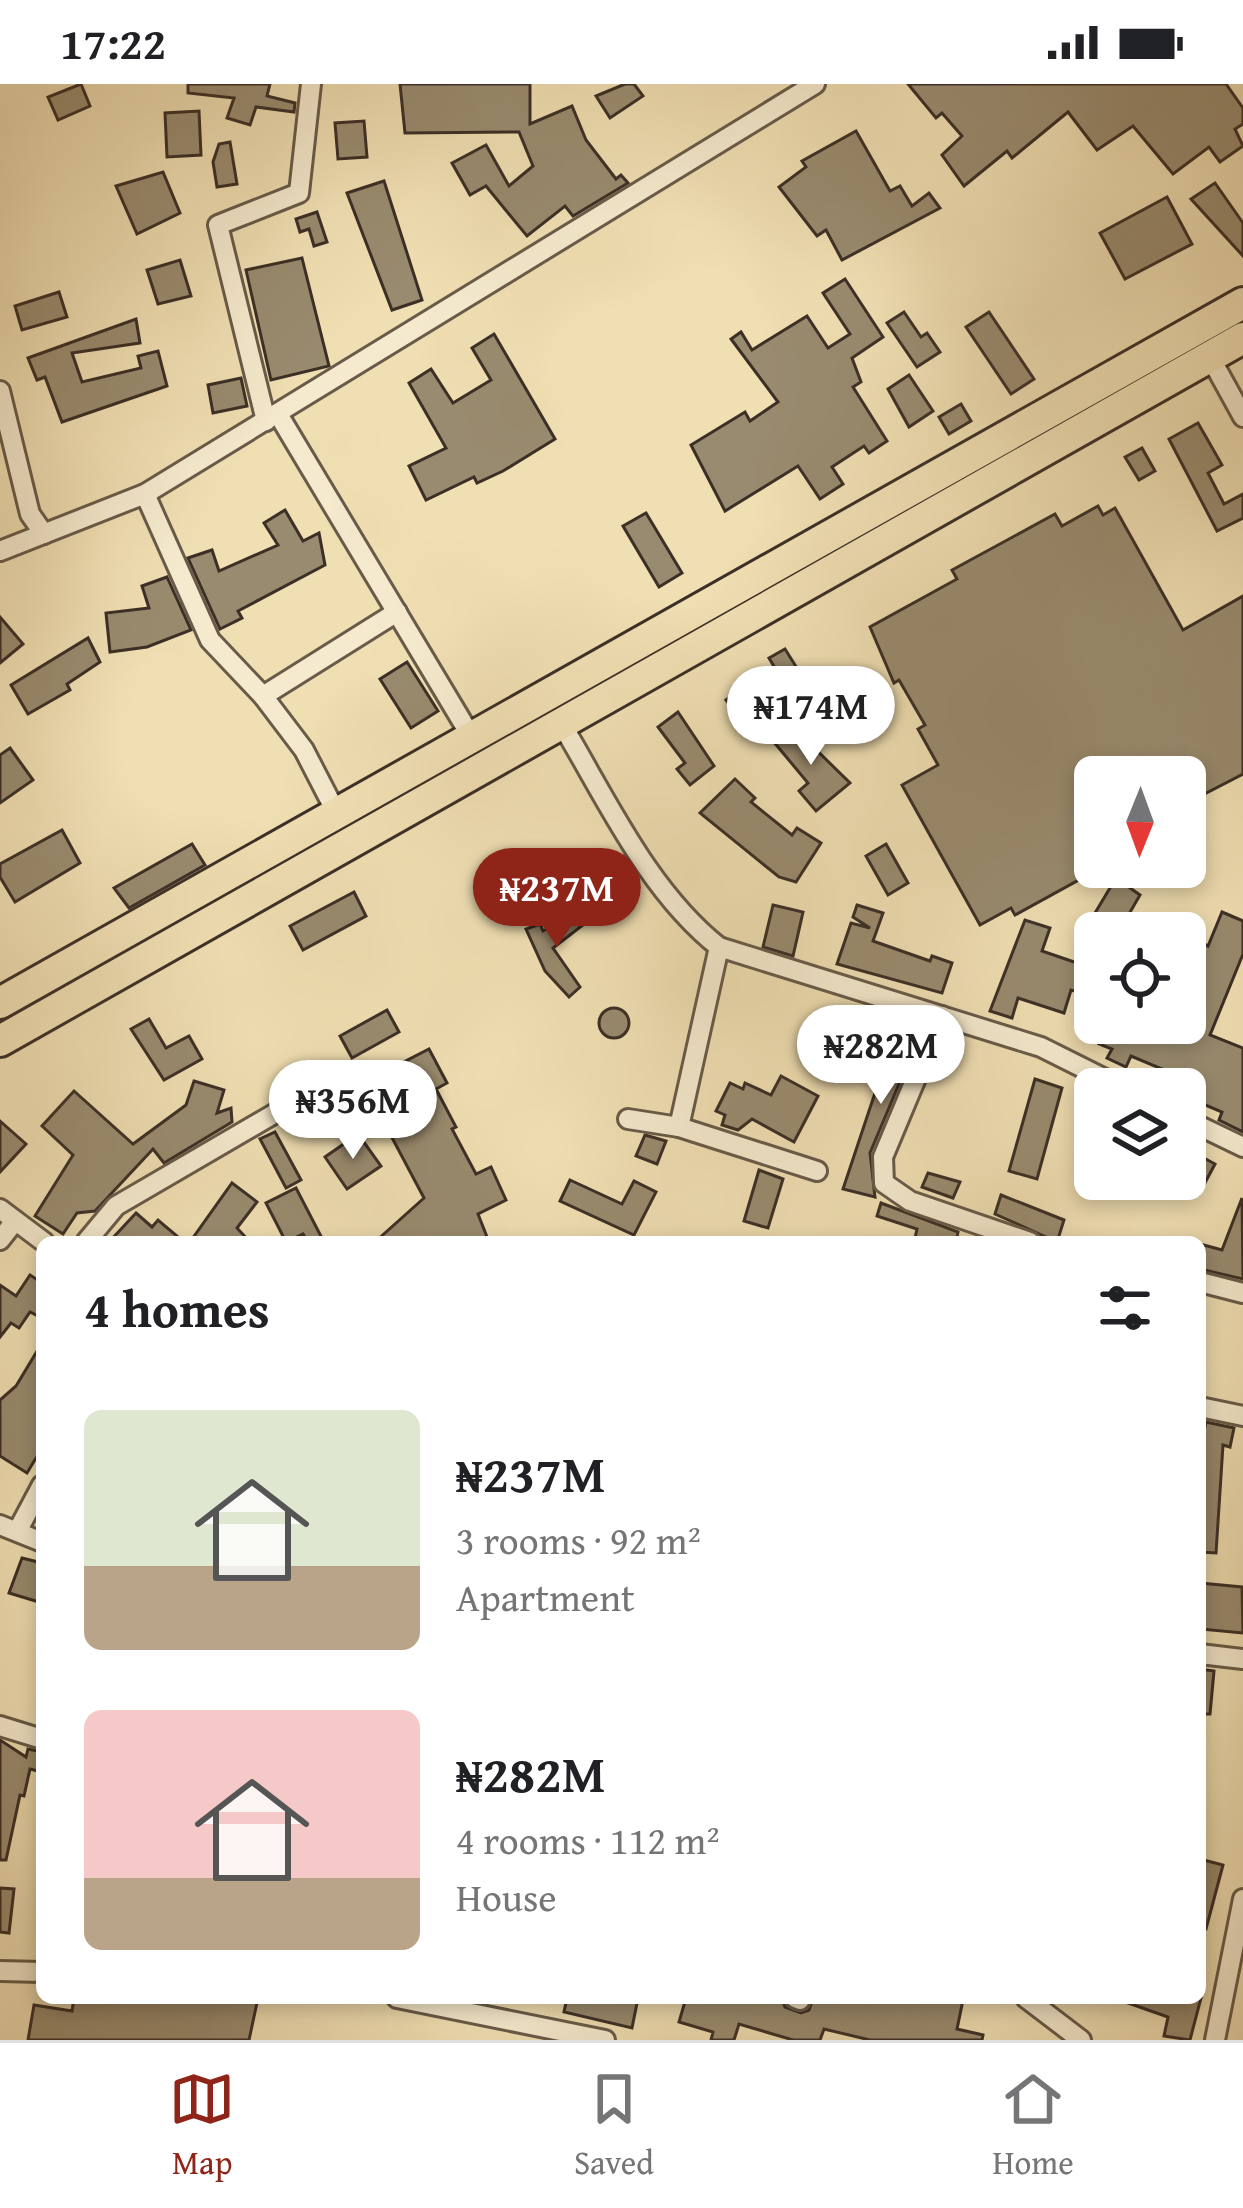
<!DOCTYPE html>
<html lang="en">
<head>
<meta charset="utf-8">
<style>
  :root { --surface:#fff; --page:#f6f6f6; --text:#202124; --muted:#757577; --line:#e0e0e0; --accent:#8f2418 }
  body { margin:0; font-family:"Gentium Book Plus",serif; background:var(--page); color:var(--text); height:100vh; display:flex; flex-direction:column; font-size:45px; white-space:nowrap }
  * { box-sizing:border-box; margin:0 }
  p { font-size:39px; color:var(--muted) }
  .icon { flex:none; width:66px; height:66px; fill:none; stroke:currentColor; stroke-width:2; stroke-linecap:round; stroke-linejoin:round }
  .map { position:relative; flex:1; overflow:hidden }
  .drawer { position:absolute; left:36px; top:1152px; width:1170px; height:768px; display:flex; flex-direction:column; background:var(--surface); border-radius:18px; box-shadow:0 6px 18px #0003 }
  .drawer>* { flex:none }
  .needle { width:78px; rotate:181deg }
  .fabs { position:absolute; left:1074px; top:672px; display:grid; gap:24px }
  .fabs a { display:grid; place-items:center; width:132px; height:132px; border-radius:18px; background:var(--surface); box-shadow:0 6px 18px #0003; font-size:60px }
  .price { position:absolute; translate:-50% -102px; padding:0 27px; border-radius:42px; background:#fff; color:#222; font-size:39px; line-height:78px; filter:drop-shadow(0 3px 6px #0008) }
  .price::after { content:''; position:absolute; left:50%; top:72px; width:36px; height:27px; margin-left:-18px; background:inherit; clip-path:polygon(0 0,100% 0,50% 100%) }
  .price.current { background:var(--accent); color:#fff }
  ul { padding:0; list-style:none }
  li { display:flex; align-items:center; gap:36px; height:300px; padding:0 48px }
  li span { display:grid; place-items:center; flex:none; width:336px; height:240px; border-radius:18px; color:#555 }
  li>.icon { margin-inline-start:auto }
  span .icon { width:144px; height:144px; fill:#fffc; stroke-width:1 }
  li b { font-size:51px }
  h2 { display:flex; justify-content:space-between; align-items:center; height:144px; padding:0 48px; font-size:51px }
  .status { display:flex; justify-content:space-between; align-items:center; height:84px; padding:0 60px; background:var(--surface); direction:ltr }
  .status svg { height:33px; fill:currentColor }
  .menu { display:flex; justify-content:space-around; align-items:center; height:168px; border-top:3px solid var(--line); background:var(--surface); font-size:33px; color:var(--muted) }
  .menu a { display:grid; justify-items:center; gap:6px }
  .menu .current { color:var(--accent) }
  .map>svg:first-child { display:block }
</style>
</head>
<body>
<div class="status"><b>17:22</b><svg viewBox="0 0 49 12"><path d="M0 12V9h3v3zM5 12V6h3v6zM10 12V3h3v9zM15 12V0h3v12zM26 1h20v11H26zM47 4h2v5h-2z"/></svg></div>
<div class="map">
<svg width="1243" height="1956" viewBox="0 0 1243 1956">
  <rect width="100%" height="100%" fill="#f0dfb3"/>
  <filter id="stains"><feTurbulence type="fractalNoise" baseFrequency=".00167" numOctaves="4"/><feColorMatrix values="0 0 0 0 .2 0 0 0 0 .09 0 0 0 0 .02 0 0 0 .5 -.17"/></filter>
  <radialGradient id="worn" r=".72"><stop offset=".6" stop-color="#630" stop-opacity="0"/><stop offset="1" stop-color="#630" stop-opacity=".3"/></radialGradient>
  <g fill="#998b6f" stroke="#3b2f26" stroke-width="3">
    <path d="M81,0L90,22L58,36L48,13Z"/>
    <path d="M188,0H270L267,12L295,19L294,28L256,23L250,41L227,34L234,14L188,9Z"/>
    <path d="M400,0H530V40L572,22L586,56L616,95L621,91L628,99L573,132L565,122L527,152L486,102L470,111L452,79L486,61L509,102L533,82L519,48L405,49Z"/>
    <path d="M625,0H634L643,12L610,34L596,12Z"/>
    <path d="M908,0H1226L1243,24V40L1235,45L1243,62L1220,78L1209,63L1173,90L1133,42L1097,66L1068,28L1012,74L1007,67L964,102L942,71L962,52L942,29L936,34Z"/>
    <path d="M199,27L201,71L167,73L165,29Z"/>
    <path d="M364,37L367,73L338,75L335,39Z"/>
    <path d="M856,47L890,107L900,102L912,122L929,109L940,124L842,176L826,146L817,152L779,103L806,83L802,77Z"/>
    <path d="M230,58L237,100L217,103L213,78L219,60Z"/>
    <path d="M163,88L180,129L137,150L116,102Z"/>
    <path d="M384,97L422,216L392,226L347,109Z"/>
    <path d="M1215,99L1243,139V172L1191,115Z"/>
    <path d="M1167,113L1192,160L1125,195L1100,149Z"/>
    <path d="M317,128L327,158L314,162L309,145L300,148L296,135Z"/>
    <path d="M302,174L329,282L271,296L246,186Z"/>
    <path d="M180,176L191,212L158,220L147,186Z"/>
    <path d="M845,195L883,253L852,274L861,298L853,303L887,357L869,369L864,362L832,383L843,400L820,415L798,382L725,427L691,361L745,328L750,337L778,318L731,255L741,248L752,266L807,232L828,264L850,250L823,209Z"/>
    <path d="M59,208L67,233L22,246L15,222Z"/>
    <path d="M904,228L921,253L927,249L940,268L917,283L887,239Z"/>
    <path d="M989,228L1034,295L1011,310L966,243Z"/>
    <path d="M136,235L140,259L72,269L82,298L141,284L138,272L158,267L167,302L62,338L45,293L37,296L28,274Z"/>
    <path d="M494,250L555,355L503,387L477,399L474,393L426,416L409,382L446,364L409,299L431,285L453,319L491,296L472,264Z"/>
    <path d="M909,291L933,327L909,343L888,305Z"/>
    <path d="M241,294L247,322L213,329L208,301Z"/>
    <path d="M961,320L971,337L949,350L939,333Z"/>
    <path d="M1198,339L1222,381L1208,389L1224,420L1243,410V434L1217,447L1169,355Z"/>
    <path d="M1142,364L1155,387L1139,396L1125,373Z"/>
    <path d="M1098,422L1103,431L1115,424L1183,546L1243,512V690L1185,720V693H1095V787L1015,831L1011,824L980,841L902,701L938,681L918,645L925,641L899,596L894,599L870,543L957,495L952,486L1055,430L1062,442Z"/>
    <path d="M285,426L303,457L319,449L325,481L238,527L242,534L220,545L188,474L212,466L219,487L278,461L264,439Z"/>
    <path d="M646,429L682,489L659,503L623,442Z"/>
    <path d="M167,493L191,546L147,563L110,568L106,529L149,524L142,502Z"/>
    <path d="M0,533L23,560L0,579Z"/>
    <path d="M88,554L100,578L67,600L70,606L28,630L11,601Z"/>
    <path d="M785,565L832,640L815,651L769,574Z"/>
    <path d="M407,578L438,627L411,644L380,595Z"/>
    <path d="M753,595L780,628L753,650L726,616Z"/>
    <path d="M678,628L714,682L690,701L677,685L685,679L658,643Z"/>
    <path d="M790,640L850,699L816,727L799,707L808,699L773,657Z"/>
    <path d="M10,664L33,696L0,719V671Z"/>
    <path d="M735,695L755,714L751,718L792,751L797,744L821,759L796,798L779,793L700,729Z"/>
    <path d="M62,746L80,779L15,818L0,793V780Z"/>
    <path d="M192,760L205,781L129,824L114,804Z"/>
    <path d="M886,760L908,799L888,811L866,772Z"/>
    <path d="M1116,794L1140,811L1118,849H1095V913L1071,906L1064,929L1018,914L1012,934L990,927L1025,836L1050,844L1042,867L1080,880L1090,849H1083Z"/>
    <path d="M354,808L366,832L303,866L290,842Z"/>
    <path d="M773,821L803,828L793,872L763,863Z"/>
    <path d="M857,821L883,829L873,857L930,877L932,872L952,879L942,909L837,880L851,839L870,844L853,833Z"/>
    <path d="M582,826L588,837L553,864L580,903L569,913L545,887L526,845L540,840L543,847Z"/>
    <path d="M1222,828L1243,837V870L1210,951L1243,964V1048L1219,1036L1222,1028L1189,1014L1185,1005L1156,997L1162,985L1131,972L1126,983L1107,974L1112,965L1099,960L1108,939H1144L1175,952L1185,939V914L1194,893L1185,888V849L1208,862Z"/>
    <circle cx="614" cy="939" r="15"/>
    <path d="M387,926L399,948L352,974L340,952Z"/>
    <path d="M149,935L166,964L189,952L202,975L164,996L131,945Z"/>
    <path d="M898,939L920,950L870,1069L875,1113L843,1105L878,1000L871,996Z"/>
    <path d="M429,965L447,999L436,1005L456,1043L452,1045L476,1090L491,1083L506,1116L478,1130L489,1158H375L424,1114L363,999Z"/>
    <path d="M781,992L818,1012L794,1058L752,1035L738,1046L722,1041L725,1031L716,1027L730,999L743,1005L745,999L771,1011Z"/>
    <path d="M1035,995L1062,1004L1037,1095L1009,1087Z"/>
    <path d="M194,997L224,1006L217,1029L231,1024L232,1038L164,1079L153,1065L95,1127L77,1129L63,1150L35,1132L73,1071L42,1042L74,1007L133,1060L186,1021Z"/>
    <path d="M0,1037L26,1060L0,1088Z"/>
    <path d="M275,1048L301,1096L286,1104L260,1055Z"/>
    <path d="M358,1050L381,1082L347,1105L325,1073Z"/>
    <path d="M645,1051L666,1057L657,1080L636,1072Z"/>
    <path d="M1191,1067L1215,1080L1199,1110L1185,1103Z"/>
    <path d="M759,1086L783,1095L768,1144L744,1137Z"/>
    <path d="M928,1089L960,1098L953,1114L922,1103Z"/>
    <path d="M570,1096L622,1120L634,1097L656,1108L634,1151L560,1117Z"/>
    <path d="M232,1099L257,1118L237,1144L250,1158H190Z"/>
    <path d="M296,1104L324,1158H308L303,1150L286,1158L266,1119Z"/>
    <path d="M1001,1111L1064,1136L1057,1158L995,1130Z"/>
    <path d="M1242,1114L1243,1195L1200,1185V1160L1222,1166Z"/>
    <path d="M881,1119L958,1148L956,1158L915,1154L917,1145L877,1132Z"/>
    <path d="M136,1129L152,1143L158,1136L184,1158H109Z"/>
    <path d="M30,1191L42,1199V1234L30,1228L19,1244L11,1239L0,1253V1201L16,1212Z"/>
    <path d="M42,1259V1364L27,1389L0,1372V1316L16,1302Z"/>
    <path d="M1206,1338L1234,1344L1230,1363L1223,1361L1216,1469L1200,1468V1364Z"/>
    <path d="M22,1474L42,1479V1519L9,1509Z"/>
    <path d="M1200,1499L1242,1503L1243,1549L1200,1545Z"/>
    <path d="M1200,1585L1214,1587L1210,1630H1200Z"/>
    <path d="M0,1656L26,1673L28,1665L42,1668V1688L30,1685L24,1712L20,1711L6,1776H0Z"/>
    <path d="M1200,1775L1223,1781L1206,1845H1200Z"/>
    <path d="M0,1804L14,1805L9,1849L0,1848Z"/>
    <path d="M74,1914L140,1918L258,1914L249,1956H28L34,1921L72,1927Z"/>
    <path d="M567,1914H638L632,1944L564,1928Z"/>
    <path d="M686,1914H782L785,1923L801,1929L809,1926L813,1914H954L963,1916L957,1945L983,1951L982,1956H870L824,1945L820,1956H793L739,1940L734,1956H711L713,1948L679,1938Z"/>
    <path d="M1114,1914H1201L1190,1956L1164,1952L1168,1933Z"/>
  </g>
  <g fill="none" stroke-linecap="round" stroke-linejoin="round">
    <g stroke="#685b49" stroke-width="24">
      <g id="minor">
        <path d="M1210,273L1243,333"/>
        <path d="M0,307L30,430L44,450"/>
        <path d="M278,330L472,654"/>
        <path d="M266,337L218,141L299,109L311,0"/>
        <path d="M145,410L210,556L263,612L397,528"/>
        <path d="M0,467L145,410L815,0"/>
        <path d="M263,612L304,666L338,732"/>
        <path d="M561,639C606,714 648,807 719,863L1041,963L1125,1005"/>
        <path d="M942,932L883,1073L884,1099L910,1117L1030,1158"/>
        <path d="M628,1035L679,1043L817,1087"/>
        <path d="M1185,1035L1243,1063"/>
        <path d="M679,1043L719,863"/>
        <path d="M0,1125L44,1158"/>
        <path d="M0,1156L15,1137"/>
        <path d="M86,1158L116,1122L279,1027"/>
        <path d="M1200,1198L1243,1209"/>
        <path d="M1200,1323L1243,1332"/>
        <path d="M0,1441L42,1458"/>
        <path d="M18,1446L42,1401"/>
        <path d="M1200,1570L1243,1575"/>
        <path d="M0,1642L42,1655"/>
        <path d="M0,1887L42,1888"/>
        <path d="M397,1914L605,1956"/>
        <path d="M795,1914L800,1916"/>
        <path d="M1026,1914L1081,1956"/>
        <path d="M1215,1956L1243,1815"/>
      </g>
    </g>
    <g stroke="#3b2f26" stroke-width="36">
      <g id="primary">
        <path d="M0,919L1243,219"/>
        <path d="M0,957L1243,254"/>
      </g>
    </g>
    <use href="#minor" stroke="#f5eace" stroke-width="18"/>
    <use href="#primary" stroke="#f0dfb3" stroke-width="30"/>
  </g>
  <rect width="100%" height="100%" filter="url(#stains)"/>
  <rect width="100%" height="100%" fill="url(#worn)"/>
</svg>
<div class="fabs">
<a><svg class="needle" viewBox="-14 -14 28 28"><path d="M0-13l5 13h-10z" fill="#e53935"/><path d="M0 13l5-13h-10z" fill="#757577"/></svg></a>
<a><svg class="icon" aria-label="locate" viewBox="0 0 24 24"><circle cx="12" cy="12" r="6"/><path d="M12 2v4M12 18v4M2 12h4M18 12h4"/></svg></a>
<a><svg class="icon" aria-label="layers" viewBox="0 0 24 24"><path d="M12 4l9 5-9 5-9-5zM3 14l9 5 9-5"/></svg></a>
</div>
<b class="price" style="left:811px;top:684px">₦174M</b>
<b class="price current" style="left:557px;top:866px">₦237M</b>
<b class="price" style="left:881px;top:1023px">₦282M</b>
<b class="price" style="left:353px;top:1078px">₦356M</b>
<section class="drawer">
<h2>4 homes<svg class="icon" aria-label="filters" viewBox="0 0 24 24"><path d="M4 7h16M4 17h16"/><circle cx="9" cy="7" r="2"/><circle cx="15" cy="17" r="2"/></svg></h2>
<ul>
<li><span style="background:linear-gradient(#dfe7d0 65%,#b9a48a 0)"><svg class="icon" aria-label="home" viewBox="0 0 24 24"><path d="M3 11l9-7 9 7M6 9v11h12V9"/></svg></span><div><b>₦237M</b><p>3 rooms · 92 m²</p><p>Apartment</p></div></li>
<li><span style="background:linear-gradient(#f6c9c9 70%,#b9a48a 0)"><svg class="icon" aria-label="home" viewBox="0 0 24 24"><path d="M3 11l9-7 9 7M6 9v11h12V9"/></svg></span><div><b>₦282M</b><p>4 rooms · 112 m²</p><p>House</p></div></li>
</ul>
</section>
</div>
<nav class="menu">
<a class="current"><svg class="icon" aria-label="map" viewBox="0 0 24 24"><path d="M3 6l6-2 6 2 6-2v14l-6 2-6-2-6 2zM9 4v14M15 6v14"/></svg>Map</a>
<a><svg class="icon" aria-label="saved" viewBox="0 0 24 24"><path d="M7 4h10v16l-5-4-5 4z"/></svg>Saved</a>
<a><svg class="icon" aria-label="home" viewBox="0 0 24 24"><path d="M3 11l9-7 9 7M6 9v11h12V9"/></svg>Home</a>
</nav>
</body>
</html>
